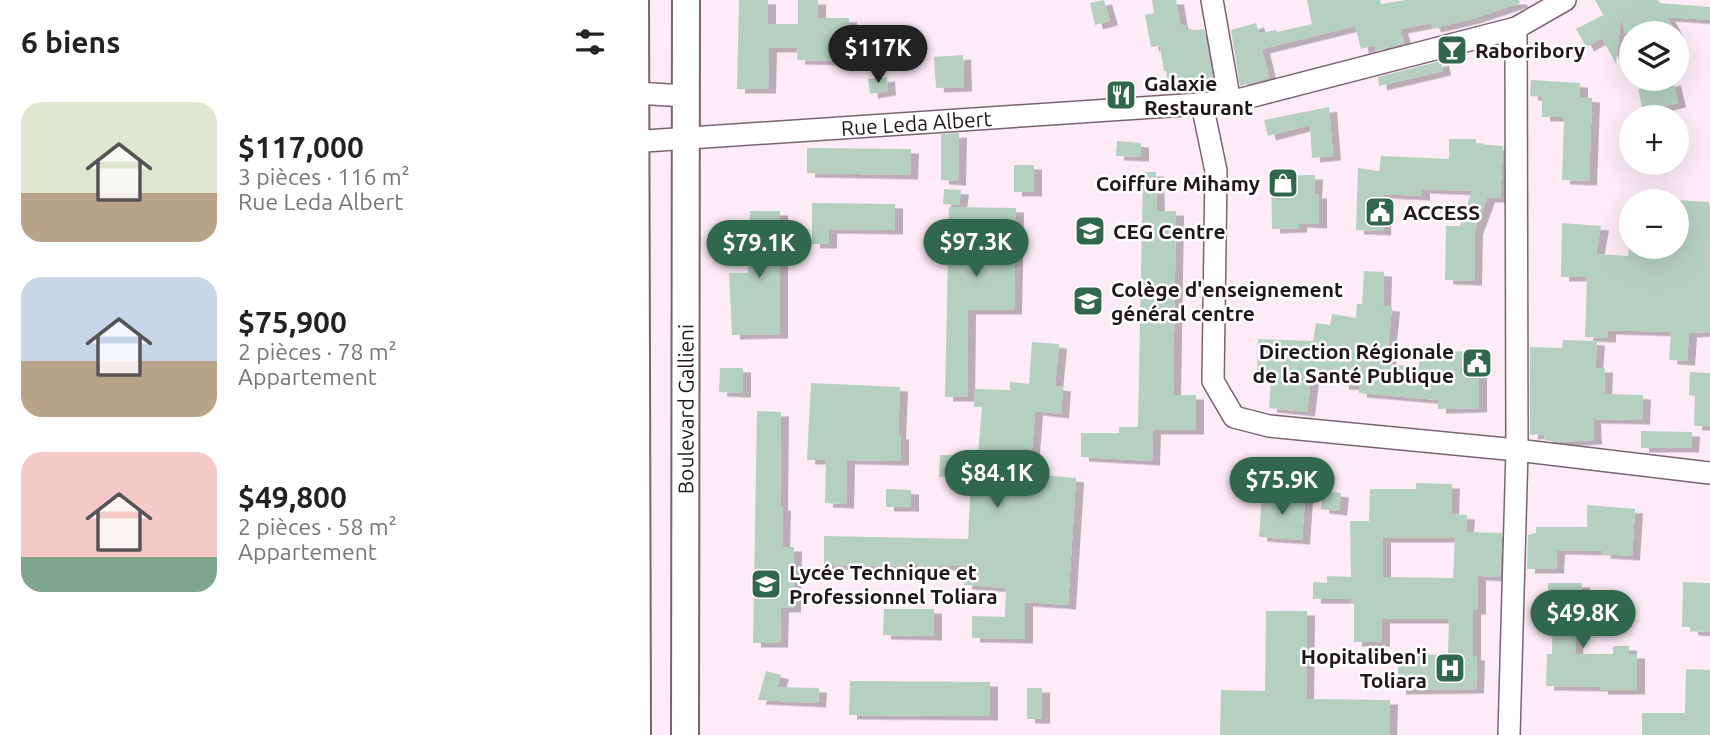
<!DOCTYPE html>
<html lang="fr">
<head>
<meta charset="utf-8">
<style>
  :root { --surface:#fff; --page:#f2f2f2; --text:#222; --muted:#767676; --accent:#31674d }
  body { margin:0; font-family:Ubuntu,sans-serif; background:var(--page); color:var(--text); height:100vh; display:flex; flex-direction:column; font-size:26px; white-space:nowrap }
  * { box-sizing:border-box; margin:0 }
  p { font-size:23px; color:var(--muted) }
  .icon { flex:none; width:38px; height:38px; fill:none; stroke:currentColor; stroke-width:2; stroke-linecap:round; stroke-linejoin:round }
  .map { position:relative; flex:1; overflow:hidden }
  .drawer { display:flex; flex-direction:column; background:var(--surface); width:630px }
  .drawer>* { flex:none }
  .tools { position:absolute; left:989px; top:21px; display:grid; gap:14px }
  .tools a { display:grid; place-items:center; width:70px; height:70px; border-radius:50%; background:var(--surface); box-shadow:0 7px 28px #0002; font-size:35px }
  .price { position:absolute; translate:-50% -60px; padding:0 16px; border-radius:24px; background:var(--accent); color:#fff; font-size:23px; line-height:46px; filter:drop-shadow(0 2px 4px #0008) }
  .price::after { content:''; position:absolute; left:50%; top:42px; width:21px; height:16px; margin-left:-10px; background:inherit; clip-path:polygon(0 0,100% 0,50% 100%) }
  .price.active { background:#222; color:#fff }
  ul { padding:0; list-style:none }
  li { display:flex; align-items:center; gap:21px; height:175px; padding:0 21px }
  li span { display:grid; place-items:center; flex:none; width:196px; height:140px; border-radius:21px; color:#555 }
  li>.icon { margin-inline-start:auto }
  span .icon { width:84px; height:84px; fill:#fffc; stroke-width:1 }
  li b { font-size:30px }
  h2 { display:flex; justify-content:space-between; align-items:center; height:84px; padding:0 21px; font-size:30px }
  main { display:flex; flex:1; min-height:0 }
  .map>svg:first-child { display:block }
</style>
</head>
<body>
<main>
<section class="drawer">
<h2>6 biens<svg class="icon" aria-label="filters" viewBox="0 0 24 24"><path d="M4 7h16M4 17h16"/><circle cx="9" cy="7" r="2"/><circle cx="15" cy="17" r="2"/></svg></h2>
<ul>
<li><span style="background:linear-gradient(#dfe7d0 65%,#b9a48a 0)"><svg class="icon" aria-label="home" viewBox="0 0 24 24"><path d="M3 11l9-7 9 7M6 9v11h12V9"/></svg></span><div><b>$117,000</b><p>3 pièces · 116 m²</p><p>Rue Leda Albert</p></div></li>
<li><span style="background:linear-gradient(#c9d6e8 60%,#b9a48a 0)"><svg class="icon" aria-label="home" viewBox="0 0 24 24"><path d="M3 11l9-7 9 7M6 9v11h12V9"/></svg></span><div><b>$75,900</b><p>2 pièces · 78 m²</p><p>Appartement</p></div></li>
<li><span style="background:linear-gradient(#f6c9c9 75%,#7fa58c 0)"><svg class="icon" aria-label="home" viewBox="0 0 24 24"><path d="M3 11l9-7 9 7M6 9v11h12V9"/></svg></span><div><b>$49,800</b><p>2 pièces · 58 m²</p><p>Appartement</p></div></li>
</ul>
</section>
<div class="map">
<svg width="1080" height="735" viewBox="0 0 1080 735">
  <defs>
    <filter id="shadow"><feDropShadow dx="8" dy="4.5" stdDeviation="0" flood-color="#0004"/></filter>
  </defs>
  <rect width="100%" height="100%" fill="#fdecf6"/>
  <g fill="#b5d0c1" fill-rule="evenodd" filter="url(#shadow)">
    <path d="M109,0H138V24H168V0H188V18H219L218,61L167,60L168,48H139L138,89H107Z"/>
    <path d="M474,0L480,21L465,25L460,3Z"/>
    <path d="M522,0H546L550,24L556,26L555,31L574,29L583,79L573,80L575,91L539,93L536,71H534L530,46L521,47L515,15L524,13Z"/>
    <path d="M677,0H750L751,4L776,0H889L890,3L842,19L803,28L801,23L770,29L774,43L745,51V45L731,49L725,26L632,49L639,78L610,86L601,30L626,23L629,33L646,30L647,32L682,24Z"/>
    <path d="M965,0H1028L1030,3L1080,7V20L1037,17L1046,33H995L991,16L986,64L972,38L956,47L946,29L973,15Z"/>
    <path d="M333,55L334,87L306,88L304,57Z"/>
    <path d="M811,61L813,71L749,86L748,77Z"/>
    <path d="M257,77L258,91L240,94L238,79Z"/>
    <path d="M901,80L950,83V97L962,98L959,181L932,180L934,117H912V97L900,96Z"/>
    <path d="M1043,81L1048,103L1013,111L1008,89Z"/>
    <path d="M699,107L703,156L682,158L680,125L638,136L634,120Z"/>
    <path d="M329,133L328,181L311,180V134Z"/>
    <path d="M819,139H846V144L873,146L870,198H857L845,230L844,281L815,280L816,226H830L842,191L792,189V196L754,194L753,231L726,230L728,168L749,171L751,156L819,159Z"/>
    <path d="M487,141L511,143V157L486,156Z"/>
    <path d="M177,148L281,149L280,175L177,173Z"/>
    <rect x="384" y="165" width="20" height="27"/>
    <path d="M513,172H526L527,211H546L543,395H566V430H523L522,461L451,457V433H489V427H508Z"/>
    <path d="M685,175L684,194H689V224L669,223V228L642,229L641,176Z"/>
    <path d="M314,189L331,190L329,205L313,204Z"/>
    <path d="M1046,200L1079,202L1080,332L1059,333L1057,361L1039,360L1041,332L978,330V338L955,337L957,277H931L932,223L971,226L966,254L998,256L999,247H1046Z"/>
    <path d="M182,203L265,204V230L199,229V244H182Z"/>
    <path d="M319,207L386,208L384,310H338L337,397H315Z"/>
    <path d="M120,211H150V334L102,335L99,273H118Z"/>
    <path d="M734,271L754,272L753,306L762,307L758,347L759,364L789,367V352L849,351V408L808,409V400L729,393V386L711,385V381L681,378L677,412L639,408L641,379H627L628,339L683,341L686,323L700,325L702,314L726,318L727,304H732Z"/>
    <path d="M933,340L967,341L965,368H975L974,394L1013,395L1012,420L963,419L964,440L928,442L915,440L914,434L900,435V347L932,348Z"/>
    <path d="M402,342L429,344L425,386L433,387L431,414L405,411L400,474L446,478L438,605L395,602V639L342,638V616L375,617L376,588L334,585L336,566L194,565V536L338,539L341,478L309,477L310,455H348L352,407H344L345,389L380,390V382L399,384Z"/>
    <path d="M90,368H113V393L89,392Z"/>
    <path d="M1060,372L1080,373V426H1064L1065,396L1059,395Z"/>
    <path d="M181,383L270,387L268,435H271V461L217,460L216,504L195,503L196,460H177Z"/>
    <path d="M127,411L151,412L150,506H153L152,547H164L163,608H151L150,643H123Z"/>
    <path d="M1011,431L1062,432L1061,448H1011Z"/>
    <path d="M786,483L822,484L821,514L837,515L836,532L872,533L870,577L848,576V610H843V656H847L846,689L768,690V654L818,655L819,619H752V642H724V602H721V599H683V582L697,583V576L721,577L720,521H739L740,489H786ZM753,538H825L823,578L753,577Z"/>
    <path d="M256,489L281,490V507H256Z"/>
    <path d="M693,491L711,493L709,511L691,509Z"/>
    <path d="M632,494L675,497L672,540L629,537Z"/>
    <path d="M957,505L1005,509L1002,556L972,554L973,551L927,550L926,569H897L898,535L906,533V527H957Z"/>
    <path d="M1053,582L1080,583V632L1060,631V627H1052Z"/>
    <path d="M918,583H952L951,607H946L945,654H983V646H999V654H1007V690H970V687L916,686L917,654H922L923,607H918Z"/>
    <path d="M254,609H304V636L253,635Z"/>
    <path d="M636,611H677L676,699L760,700L759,735H590L591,690L635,691Z"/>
    <path d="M1056,669L1080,670V735H1012V713H1055Z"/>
    <path d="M136,671L151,675L147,687L189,688L188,703L128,700Z"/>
    <path d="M220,681L360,682V716L219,715Z"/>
    <rect x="397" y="688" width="15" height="31"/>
  </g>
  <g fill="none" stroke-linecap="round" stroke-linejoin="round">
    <g stroke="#7a6371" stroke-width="24">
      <g id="minor">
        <path d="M582,0L600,102"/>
        <path d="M5,93L56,96"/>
        <path d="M572,104L586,171L583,381L604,417L639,426L887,450L1080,473"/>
        <path id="s1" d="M0,142L600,102L886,28L935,0"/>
        <path d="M879,735L887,450L886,28"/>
      </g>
    </g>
    <g stroke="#7a6371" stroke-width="30">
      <g id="major">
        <path d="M5,0L7,735"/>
        <path id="s2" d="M55,735L56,0"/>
      </g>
    </g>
    <use href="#minor" stroke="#fff" stroke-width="21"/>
    <use href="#major" stroke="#fff" stroke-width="26"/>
  </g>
  <defs>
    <g id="bar-square" transform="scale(1.575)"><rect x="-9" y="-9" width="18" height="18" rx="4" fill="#31674d" stroke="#fff"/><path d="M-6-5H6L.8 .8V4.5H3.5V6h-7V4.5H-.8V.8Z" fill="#fff"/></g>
    <g id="restaurant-square" transform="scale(1.575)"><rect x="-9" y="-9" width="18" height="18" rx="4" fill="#31674d" stroke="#fff"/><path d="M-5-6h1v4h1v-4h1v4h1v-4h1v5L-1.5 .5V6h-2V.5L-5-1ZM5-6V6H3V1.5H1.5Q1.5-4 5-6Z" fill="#fff"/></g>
    <g id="shop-square" transform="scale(1.575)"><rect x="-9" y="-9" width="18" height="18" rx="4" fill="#31674d" stroke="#fff"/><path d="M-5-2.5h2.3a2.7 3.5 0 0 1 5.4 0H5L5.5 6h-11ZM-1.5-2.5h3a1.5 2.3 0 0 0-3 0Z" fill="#fff"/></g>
    <g id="civic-square" transform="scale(1.575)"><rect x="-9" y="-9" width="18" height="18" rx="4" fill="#31674d" stroke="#fff"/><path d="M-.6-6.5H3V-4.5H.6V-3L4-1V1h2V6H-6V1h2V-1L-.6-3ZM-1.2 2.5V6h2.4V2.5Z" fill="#fff"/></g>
    <g id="school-square" transform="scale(1.575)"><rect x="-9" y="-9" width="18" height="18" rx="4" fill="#31674d" stroke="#fff"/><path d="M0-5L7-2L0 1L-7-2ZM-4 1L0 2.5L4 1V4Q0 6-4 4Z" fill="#fff"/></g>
    <g id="hospital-square" transform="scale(1.575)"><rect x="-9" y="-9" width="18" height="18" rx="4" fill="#31674d" stroke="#fff"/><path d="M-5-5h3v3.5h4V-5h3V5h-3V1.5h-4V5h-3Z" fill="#fff"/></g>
  </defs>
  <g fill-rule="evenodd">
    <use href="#bar-square" x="822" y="50"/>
    <use href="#restaurant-square" x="491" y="95"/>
    <use href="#shop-square" x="653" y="183"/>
    <use href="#civic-square" x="750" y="212"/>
    <use href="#school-square" x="460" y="231"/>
    <use href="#school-square" x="458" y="301"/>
    <use href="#civic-square" x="847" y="363"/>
    <use href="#school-square" x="136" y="584"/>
    <use href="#hospital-square" x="820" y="668"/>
  </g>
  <g text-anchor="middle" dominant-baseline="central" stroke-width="5" stroke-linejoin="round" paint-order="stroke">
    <g font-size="21" font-weight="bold" fill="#20171d" stroke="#fff" text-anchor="start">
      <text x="845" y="50">Raboribory</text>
      <text x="514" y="83">Galaxie<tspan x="514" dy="24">Restaurant</tspan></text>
      <text x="630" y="183" text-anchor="end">Coiffure Mihamy</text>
      <text x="773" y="212">ACCESS</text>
      <text x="483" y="231">CEG Centre</text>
      <text x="481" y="289">Colège d'enseignement<tspan x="481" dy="24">général centre</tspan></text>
      <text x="824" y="351" text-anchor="end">Direction Régionale<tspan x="824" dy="24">de la Santé Publique</tspan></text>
      <text x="159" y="572">Lycée Technique et<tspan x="159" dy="24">Professionnel Toliara</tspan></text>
      <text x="797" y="656" text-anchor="end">Hopitaliben'i<tspan x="797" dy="24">Toliara</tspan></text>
    </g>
    <g font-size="21" fill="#20171d" stroke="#fff">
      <text stroke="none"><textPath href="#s1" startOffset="287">Rue Leda Albert</textPath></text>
      <text stroke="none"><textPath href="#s2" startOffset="326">Boulevard Gallieni</textPath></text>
    </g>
  </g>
</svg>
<div class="tools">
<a><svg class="icon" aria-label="layers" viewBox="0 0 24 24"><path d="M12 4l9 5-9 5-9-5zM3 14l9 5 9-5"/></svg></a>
<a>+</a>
<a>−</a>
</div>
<b class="price active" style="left:248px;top:85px">$117K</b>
<b class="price" style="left:346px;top:279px">$97.3K</b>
<b class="price" style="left:129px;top:280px">$79.1K</b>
<b class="price" style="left:367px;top:510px">$84.1K</b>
<b class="price" style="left:652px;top:517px">$75.9K</b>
<b class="price" style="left:953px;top:650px">$49.8K</b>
</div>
</main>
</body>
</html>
